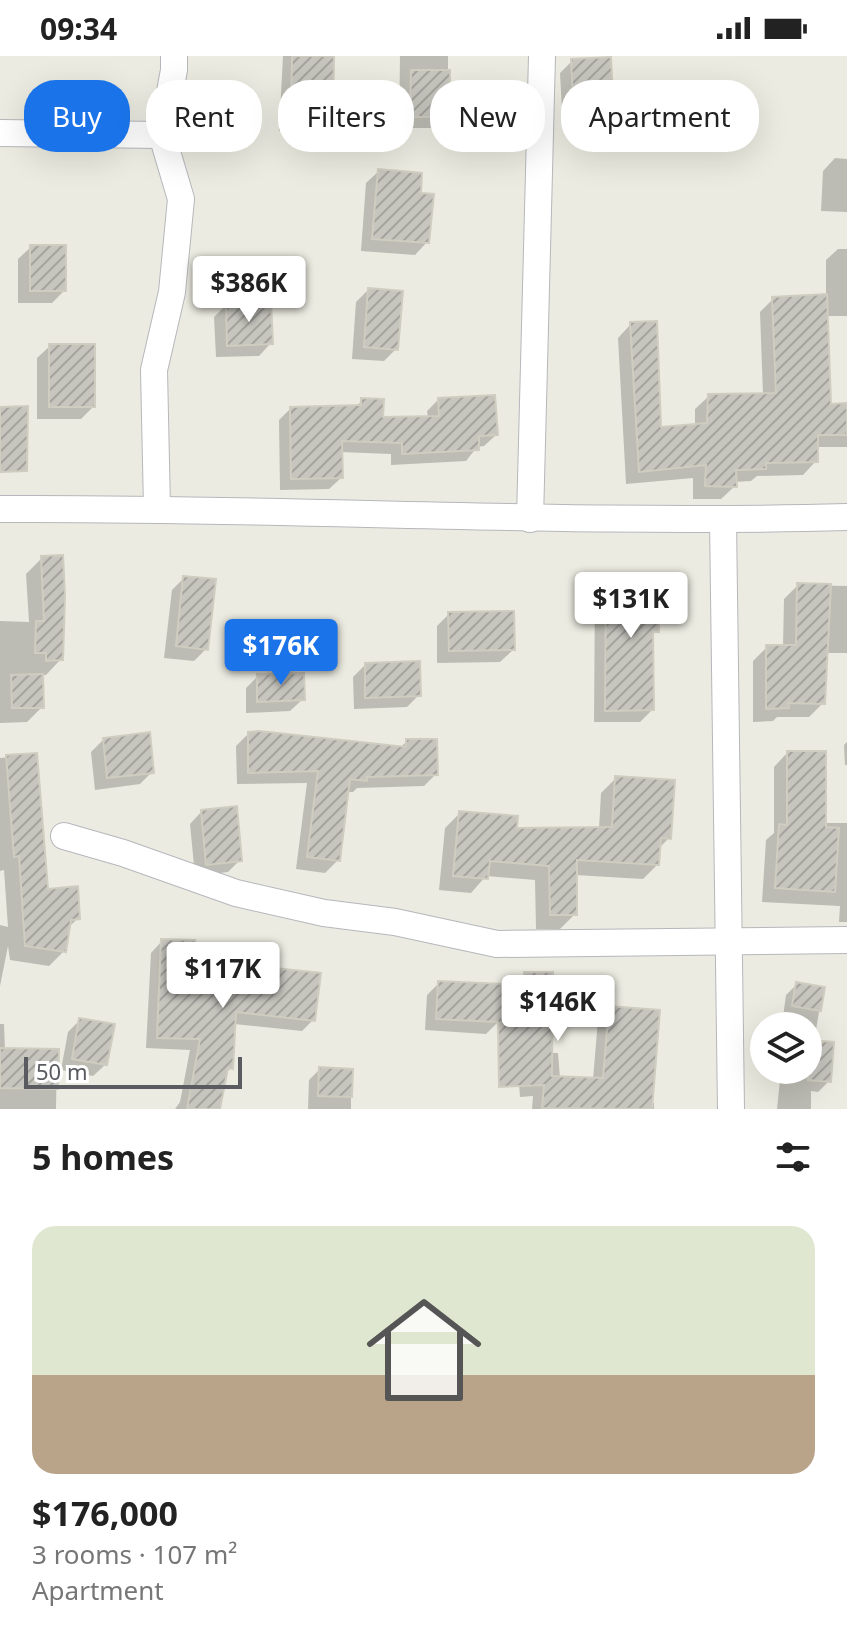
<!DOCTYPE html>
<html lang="en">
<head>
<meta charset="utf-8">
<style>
  :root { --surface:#fff; --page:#f6f6f6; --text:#222; --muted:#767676; --accent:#1a73e8 }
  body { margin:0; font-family:"Noto Sans",sans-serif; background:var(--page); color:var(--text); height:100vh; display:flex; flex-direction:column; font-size:30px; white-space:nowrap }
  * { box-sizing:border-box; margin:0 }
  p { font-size:26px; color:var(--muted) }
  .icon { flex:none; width:44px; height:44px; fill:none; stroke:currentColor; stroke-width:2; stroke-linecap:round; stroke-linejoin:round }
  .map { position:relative; height:1053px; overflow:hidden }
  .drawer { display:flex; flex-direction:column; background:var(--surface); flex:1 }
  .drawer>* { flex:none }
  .guide { position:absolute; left:24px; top:24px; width:800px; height:72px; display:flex; gap:16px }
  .buttons { position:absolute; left:750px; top:956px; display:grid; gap:16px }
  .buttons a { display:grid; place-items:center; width:72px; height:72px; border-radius:50%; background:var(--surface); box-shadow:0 8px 32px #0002; font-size:40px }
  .scale { position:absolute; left:24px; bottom:20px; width:218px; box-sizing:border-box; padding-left:8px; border:4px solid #595b60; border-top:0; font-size:22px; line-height:28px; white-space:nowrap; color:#595b60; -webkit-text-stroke:6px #fff; paint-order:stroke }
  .price { position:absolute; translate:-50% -68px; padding:0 18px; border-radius:8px; background:#fff; color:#222; font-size:26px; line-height:52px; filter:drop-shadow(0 2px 4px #0008) }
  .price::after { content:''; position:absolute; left:50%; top:48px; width:24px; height:18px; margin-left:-12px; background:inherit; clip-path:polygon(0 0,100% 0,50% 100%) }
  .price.selected { background:var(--accent); color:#fff }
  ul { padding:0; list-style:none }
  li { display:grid; align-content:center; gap:16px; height:424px; padding:0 32px }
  li span { display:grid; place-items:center; height:248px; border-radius:24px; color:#555 }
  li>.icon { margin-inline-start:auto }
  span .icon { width:144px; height:144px; fill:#fffc; stroke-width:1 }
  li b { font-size:34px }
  h2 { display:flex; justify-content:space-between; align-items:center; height:96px; padding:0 32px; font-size:34px }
  .pill { padding:0 28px; border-radius:32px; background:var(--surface); box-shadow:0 8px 32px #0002; font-size:28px; line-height:72px }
  .pill.selected { background:var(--accent); color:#fff }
  .status { display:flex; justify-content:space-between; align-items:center; height:56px; padding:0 40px; background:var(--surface); direction:ltr }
  .status svg { height:22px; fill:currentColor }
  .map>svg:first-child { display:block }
</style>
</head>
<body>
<div class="status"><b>09:34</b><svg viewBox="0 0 49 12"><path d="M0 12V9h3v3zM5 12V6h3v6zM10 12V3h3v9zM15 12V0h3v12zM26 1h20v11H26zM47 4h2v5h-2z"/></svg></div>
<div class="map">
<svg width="847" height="1053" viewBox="0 0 847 1053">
  <defs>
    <pattern id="building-hatch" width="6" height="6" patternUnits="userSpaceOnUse" patternTransform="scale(2)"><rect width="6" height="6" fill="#c6c5be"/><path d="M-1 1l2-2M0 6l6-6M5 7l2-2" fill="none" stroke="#a4a39e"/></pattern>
  </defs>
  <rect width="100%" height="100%" fill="#ebebe1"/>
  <g fill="#0003">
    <path d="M283,0H332L331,63L319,75H279Z"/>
    <path d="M400,0H448V60L436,72H399Z"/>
    <path d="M572,5L611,40L599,52L562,54L560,17Z"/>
    <path d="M835,102L847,103V156L821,155L823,115Z"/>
    <path d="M379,115L419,139L427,186L415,199L361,195L366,127Z"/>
    <path d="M31,191L64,235L52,247H18V203Z"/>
    <path d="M838,193H847V260H826L829,350L847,349V391H816V405L803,419L757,420L751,425L734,426L735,430L721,443H693V422L626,428L618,282L631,268L660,373L695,370V353L709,340L763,339L760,256L773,243L826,241V204Z"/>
    <path d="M368,234L396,293L384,305L352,303L356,246Z"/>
    <path d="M226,249L271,287L259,300L216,301L214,261Z"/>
    <path d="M50,290L93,351L81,363H37V302Z"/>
    <path d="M439,343L496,379L484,390L477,391L466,405L391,409V398L340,396L341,422L329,433L280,434L279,364L290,353L355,351L362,345L381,363L428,362L427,355Z"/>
    <path d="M42,502L61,603L46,619H41L42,651L27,666L0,667V565L29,566L26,518Z"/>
    <path d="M607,519L657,575L651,580L652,654L640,666H594L595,531Z"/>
    <path d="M184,522L206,593L194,605L164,602L172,534Z"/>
    <path d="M798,529L847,530V597H825L823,647L809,661H777L773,665L753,666V605L767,591H783L784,543Z"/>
    <path d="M449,558L513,594L500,606L437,607V570Z"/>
    <path d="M365,609L419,639L407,651L354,653L353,621Z"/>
    <path d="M258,620L303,643L290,655L246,657V632Z"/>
    <path d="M248,678L400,692L407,685L436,718L424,730L357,732L353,736H346L338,804L325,817L296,813L307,727L237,728L236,690Z"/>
    <path d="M103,684L152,716L140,728L95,734L91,696Z"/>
    <path d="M847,686V709H845L844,689Z"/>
    <path d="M787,697L824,767H847V866H839L840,850L762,846L766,784L774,777V711Z"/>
    <path d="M35,699L46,835L78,862L67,873L64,895L49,910L10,904L8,890L0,930V869L8,871L4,814L0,815V702Z"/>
    <path d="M616,722L669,782L659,792L658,808L643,823L575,819V858L560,873H536L535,824L486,820L471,837L439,834L445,772L460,757L514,774L599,773L601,737Z"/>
    <path d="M202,755L240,804L228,816L195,820L190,768Z"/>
    <path d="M162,885L193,917L239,919L247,911L313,964L302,975L234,968L231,1012L225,1018L218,1053H175L180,1046L190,994L146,992L151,897Z"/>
    <path d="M524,918H551L550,997H558L560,1022L593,1023L598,964L609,952L651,1047H654V1053H532L533,1040L520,1041L512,929Z"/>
    <path d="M439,927L499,965L486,978L425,974L427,939Z"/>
    <path d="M797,928L823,932L814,986L829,1025L818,1036L811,1035V1053H777L781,1014H808V970H784L785,961H783L786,939Z"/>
    <path d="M80,964L106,1008L93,1020L61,1014L68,976Z"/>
    <path d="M0,968H4L5,994L57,995L56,1053H0Z"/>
    <path d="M320,1013L351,1015V1053H308L309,1024Z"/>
  </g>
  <g fill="url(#building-hatch)" stroke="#cfcdc0" stroke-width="2">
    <path d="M292,0H334L333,64L291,63Z"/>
    <path d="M611,1L613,41L573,43L571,3Z"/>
    <path d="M411,14H450V61H410Z"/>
    <path d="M378,113L422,117L421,137L434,138L429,187L372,183Z"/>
    <rect x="30" y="189" width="36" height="46"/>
    <path d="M368,232L403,235L398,294L364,291Z"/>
    <path d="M827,238L831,348L847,347V379H818V406L766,407V413L736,414L737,431L705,430L706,409L639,416L630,266L657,265L661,371L707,367L708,338L776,337L772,241Z"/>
    <path d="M271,245L273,288L227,290L226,247Z"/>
    <rect x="49" y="288" width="46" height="63"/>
    <path d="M495,339L498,379L479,380V394L402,398V387L342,385L343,422L291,423L290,351L361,349V342L384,343L383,361L439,360L438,342Z"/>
    <path d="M28,350L27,415L0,416V351Z"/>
    <path d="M63,499L65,540L63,604L46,605V597H35L36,565H44L41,500Z"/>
    <path d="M606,517H659V576H653L654,654L605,655Z"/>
    <path d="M183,520L216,523L208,594L176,590Z"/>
    <path d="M797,527L831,528L825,648L788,647L789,652L766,653V589H796Z"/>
    <path d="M514,555L515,594L449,595L448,556Z"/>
    <path d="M420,605L421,640L365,642V607Z"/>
    <path d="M304,617L305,644L257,646V618Z"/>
    <path d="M43,618L44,652H12L11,619Z"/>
    <path d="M259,675L406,691V683H437L438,719L367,721V725L350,723L340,805L307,801L318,715L248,717V676Z"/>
    <path d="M150,676L154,717L107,722L103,682Z"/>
    <path d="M787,695H826V771L839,772L835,836L775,832L779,768L787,769Z"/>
    <path d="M37,697L48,833L78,830L80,863L71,864L66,896L25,890L19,800L14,801L6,699Z"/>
    <path d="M615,720L675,724L671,783L661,782L659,809L577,804V859H550L549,810L490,805L488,823L453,820L459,755L518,760L517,772L612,771Z"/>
    <path d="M237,750L242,805L206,809L201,754Z"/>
    <path d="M161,883L195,884V915L246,917L247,909L321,917L315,965L236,956L233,1013L228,1012L220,1053H187L200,983L157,982Z"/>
    <path d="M524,916H553L552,1020L603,1022L609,950L660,954L652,1053L542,1052L544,1029L499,1031L498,966L436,963L438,925L524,929Z"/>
    <path d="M796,926L825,931L821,955L792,950Z"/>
    <path d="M79,962L115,968L107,1009L72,1003Z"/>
    <path d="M808,984L834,986L831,1026L808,1024Z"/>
    <path d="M0,992L59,993L58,1033L0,1032Z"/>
    <path d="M319,1011L353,1013L352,1041L318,1040Z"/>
  </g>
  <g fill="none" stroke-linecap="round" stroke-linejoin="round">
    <g stroke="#b6b7bc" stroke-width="28">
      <g id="minor">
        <path d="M0,77L162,79"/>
        <path d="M157,452L154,314L172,236L181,143L162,79L174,14V0"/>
        <path d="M0,453C282,451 565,469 847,461"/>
        <path d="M530,463L542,0"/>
        <path d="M723,464L731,1053"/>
        <path d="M64,780L123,797L236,837L324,857L395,866L497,888L847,884"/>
      </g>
    </g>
    <use href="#minor" stroke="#fff" stroke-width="26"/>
  </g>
</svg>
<div class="buttons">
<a><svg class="icon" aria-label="layers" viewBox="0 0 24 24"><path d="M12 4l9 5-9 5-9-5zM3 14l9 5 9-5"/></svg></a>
</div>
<div class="scale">50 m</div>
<b class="price" style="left:249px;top:268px">$386K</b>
<b class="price" style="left:631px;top:584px">$131K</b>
<b class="price selected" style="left:281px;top:631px">$176K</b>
<b class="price" style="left:223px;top:954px">$117K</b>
<b class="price" style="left:558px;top:987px">$146K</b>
<div class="guide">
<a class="pill selected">Buy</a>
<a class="pill">Rent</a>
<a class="pill">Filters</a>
<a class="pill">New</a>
<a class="pill">Apartment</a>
</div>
</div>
<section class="drawer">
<h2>5 homes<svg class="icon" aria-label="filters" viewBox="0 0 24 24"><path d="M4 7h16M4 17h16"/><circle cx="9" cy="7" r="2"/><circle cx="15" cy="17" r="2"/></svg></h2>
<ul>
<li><span style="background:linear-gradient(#dfe7d0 60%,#b9a48a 0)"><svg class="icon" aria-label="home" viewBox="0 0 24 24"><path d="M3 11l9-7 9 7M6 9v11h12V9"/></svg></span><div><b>$176,000</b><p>3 rooms · 107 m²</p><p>Apartment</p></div></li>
</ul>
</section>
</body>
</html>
